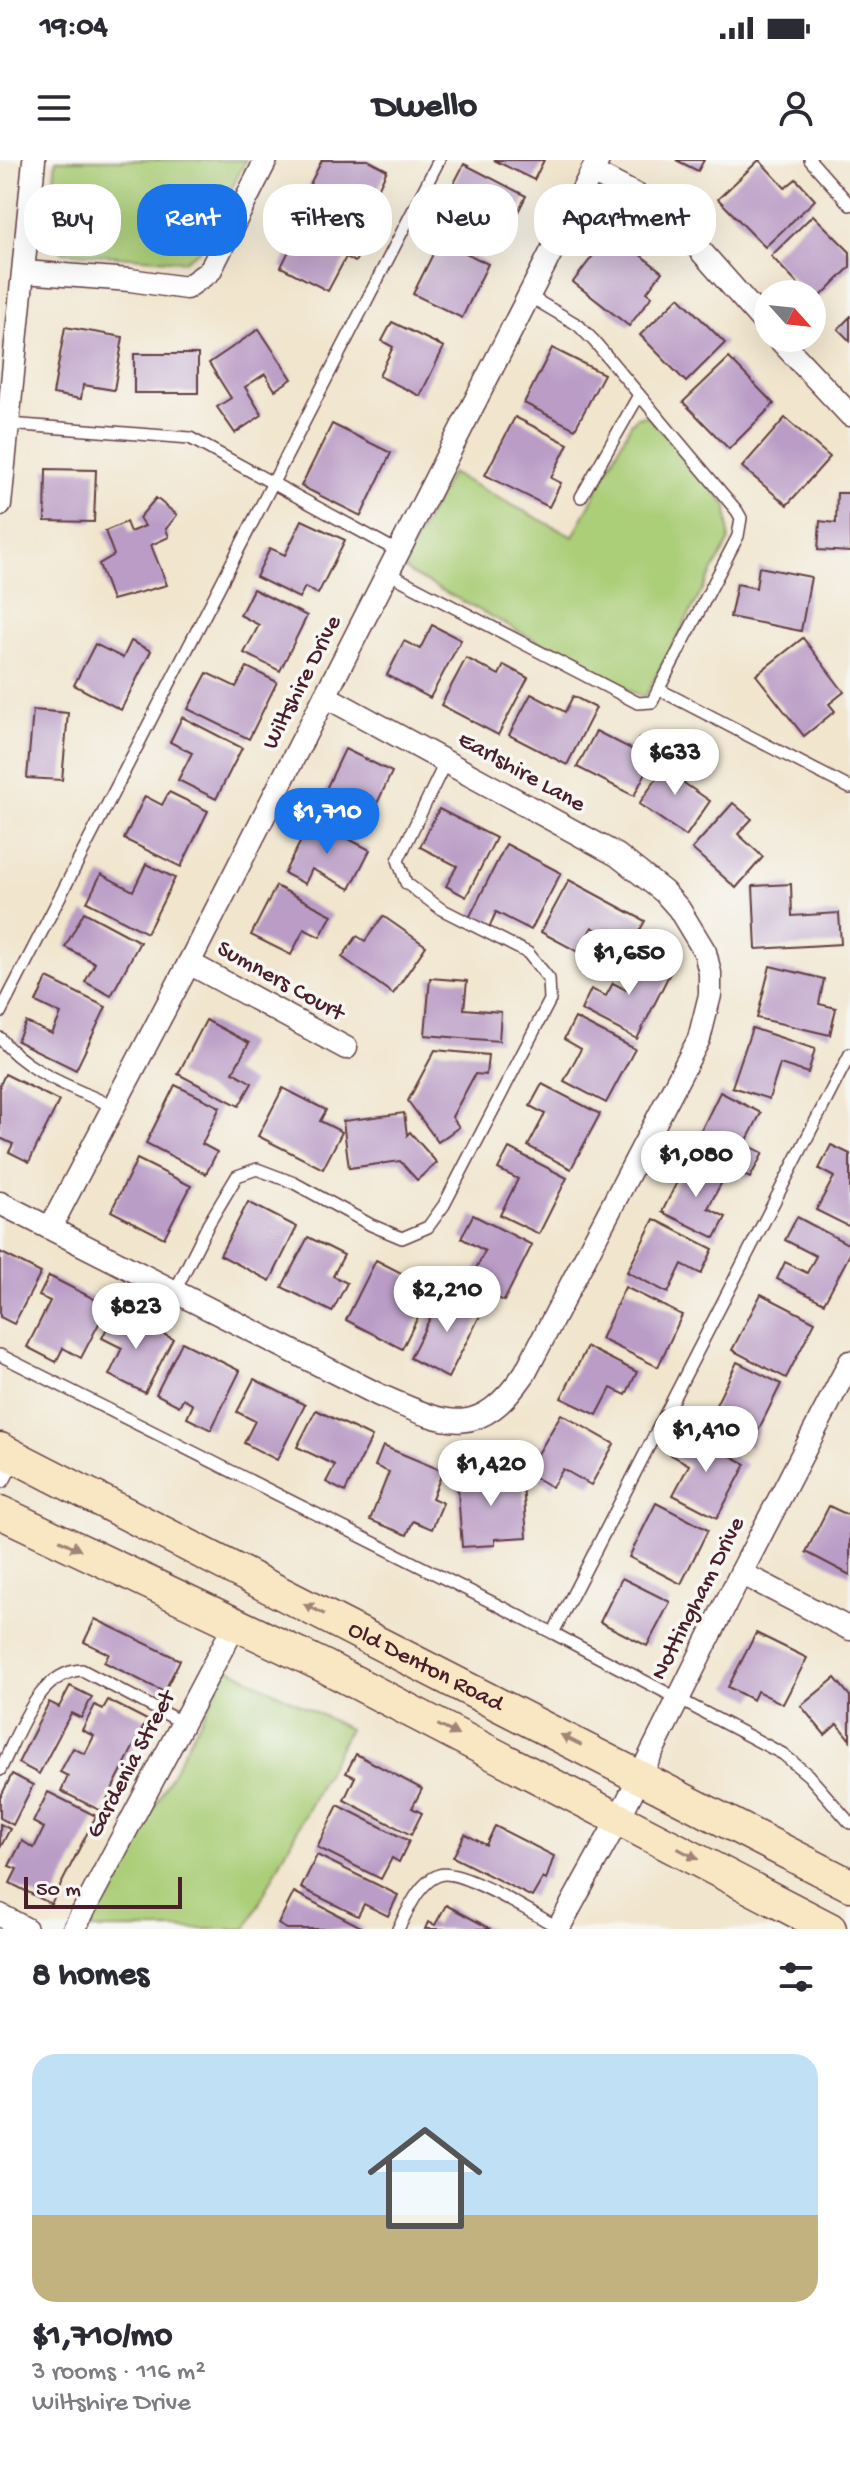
<!DOCTYPE html>
<html lang="en">
<head>
<meta charset="utf-8">
<style>
  :root { --surface:#fff; --page:#f7f7f7; --text:#2b2b33; --muted:#7c7c81; --line:#e1e1e2; --accent:#1a73e8 }
  body { margin:0; font-family:"Gochi Hand",sans-serif; background:var(--page); color:var(--text); height:100vh; display:flex; flex-direction:column; font-size:30px; white-space:nowrap }
  * { box-sizing:border-box; margin:0 }
  p { font-size:26px; color:var(--muted) }
  .icon { flex:none; width:44px; height:44px; fill:none; stroke:currentColor; stroke-width:2; stroke-linecap:round; stroke-linejoin:round }
  .map { position:relative; height:1769px; overflow:hidden }
  .panel { display:flex; flex-direction:column; background:var(--surface); flex:1 }
  .panel>* { flex:none }
  .top-card { position:absolute; left:24px; top:24px; width:802px; height:72px; display:flex; gap:16px }
  .needle { width:52px; rotate:117deg }
  .fabs { position:absolute; left:754px; top:120px; display:grid; gap:16px }
  .fabs a { display:grid; place-items:center; width:72px; height:72px; border-radius:50%; background:var(--surface); box-shadow:0 8px 32px #0002; font-size:40px }
  .scale { position:absolute; left:24px; bottom:20px; width:158px; box-sizing:border-box; padding-left:8px; border:4px solid #4a1f2b; border-top:0; font-size:22px; line-height:28px; white-space:nowrap; color:#4a1f2b; -webkit-text-stroke:6px #f6f6f2; paint-order:stroke }
  .price { position:absolute; translate:-50% -68px; padding:0 18px; border-radius:28px; background:#fff; color:#222; font-size:26px; line-height:52px; filter:drop-shadow(0 2px 4px #0008) }
  .price::after { content:''; position:absolute; left:50%; top:48px; width:24px; height:18px; margin-left:-12px; background:inherit; clip-path:polygon(0 0,100% 0,50% 100%) }
  .price.current { background:var(--accent); color:#fff }
  ul { padding:0; list-style:none }
  li { display:grid; align-content:center; gap:16px; height:424px; padding:0 32px }
  li+li { border-top:2px solid var(--line) }
  li span { display:grid; place-items:center; height:248px; border-radius:24px; color:#555 }
  li>.icon { margin-inline-start:auto }
  span .icon { width:144px; height:144px; fill:#fffc; stroke-width:1 }
  li b { font-size:34px }
  h2 { display:flex; justify-content:space-between; align-items:center; height:96px; padding:0 32px; font-size:34px }
  .pill { padding:0 28px; border-radius:32px; background:var(--surface); box-shadow:0 8px 32px #0002; font-size:28px; line-height:72px }
  .pill.current { background:var(--accent); color:#fff }
  .status { display:flex; justify-content:space-between; align-items:center; height:56px; padding:0 40px; background:var(--surface); direction:ltr }
  .status svg { height:22px; fill:currentColor }
  header { display:flex; justify-content:space-between; align-items:center; height:104px; padding:0 32px; background:var(--surface); font-size:36px; font-weight:800 }
  .map>svg:first-child { display:block }
</style>
</head>
<body>
<div class="status"><b>19:04</b><svg viewBox="0 0 49 12"><path d="M0 12V9h3v3zM5 12V6h3v6zM10 12V3h3v9zM15 12V0h3v12zM26 1h20v11H26zM47 4h2v5h-2z"/></svg></div>
<header><svg class="icon" aria-label="menu" viewBox="0 0 24 24"><path d="M4 6h16M4 12h16M4 18h16"/></svg>Dwello<svg class="icon" aria-label="person" viewBox="0 0 24 24"><circle cx="12" cy="8" r="4"/><path d="M4 21q1-7 8-7t8 7"/></svg></header>
<div class="map">
<svg width="850" height="1769" viewBox="0 0 850 1769">
  <rect width="100%" height="100%" fill="#f6f6f2"/>
  <filter id="ink" filterUnits="userSpaceOnUse"><feTurbulence type="fractalNoise" baseFrequency=".0125" numOctaves="2"/><feDisplacementMap in="SourceGraphic" scale="16" xChannelSelector="R" yChannelSelector="G"/><feConvolveMatrix kernelMatrix="1 2 1 2 8 2 1 2 1" color-interpolation-filters="sRGB"/></filter>
  <filter id="wash" filterUnits="userSpaceOnUse"><feTurbulence type="fractalNoise" baseFrequency=".006" numOctaves="4" result="noise"/><feDisplacementMap in="SourceGraphic" scale="32" xChannelSelector="R" yChannelSelector="G"/><feGaussianBlur stdDeviation="1.8" result="paint"/><feColorMatrix in="noise" values="0 0 0 0 0 0 0 0 0 0 0 0 0 0 0 0 0 1.4 0 .05"/><feComposite in="paint" operator="in"/></filter>
  <g filter="url(#wash)">
    <rect width="100%" height="100%" fill="#f1e5cd"/>
    <g fill="#abce78" stroke="#7a7652" stroke-width="2">
      <path d="M56,0H246L200,90L184,101L63,92L48,79Z"/>
      <path d="M648,256L727,346L729,381L645,536H641L411,414L404,408L407,397L451,313L573,377L632,262L637,257Z"/>
      <path d="M228,1508L349,1569L246,1769H90Z"/>
    </g>
    <g id="blocks">
      <g fill="#ba9cc6">
        <path d="M322,0H368L387,10L375,36L352,24L337,53L304,36Z"/>
        <path d="M494,0H544L534,20Z"/>
        <path d="M676,0H704L698,11Z"/>
        <path d="M759,0L785,28L796,19L815,40L765,87L718,39Z"/>
        <path d="M464,4L526,36L499,90L453,67L468,38L451,29Z"/>
        <path d="M308,52L366,82L355,102L346,97L328,131L281,107Z"/>
        <path d="M813,55L850,92V107L815,142L812,134H807L771,96Z"/>
        <path d="M611,72L662,112L647,132L652,136L629,166L573,122Z"/>
        <path d="M440,80L488,104L462,158L413,134Z"/>
        <path d="M679,137L725,183L686,222L640,175Z"/>
        <path d="M850,157V181L838,169Z"/>
        <path d="M392,162L444,187L420,236L379,216L393,187L382,181Z"/>
        <path d="M65,167L123,177L114,230L83,225L81,239L53,234Z"/>
        <path d="M259,169L292,219L275,230L265,214L245,227L262,255L235,273L217,247L231,238L209,203Z"/>
        <path d="M552,188L604,214L575,269L524,243Z"/>
        <rect x="134" y="194" width="64" height="39"/>
        <path d="M729,198L774,244L729,289L683,242Z"/>
        <path d="M515,257L568,284L551,318L561,323L549,347L485,315Z"/>
        <path d="M785,258L830,297L787,345L742,307Z"/>
        <path d="M332,264L391,293L361,356L301,326Z"/>
        <path d="M46,309L96,310L94,362L45,361Z"/>
        <path d="M837,333H850V392L818,390L820,361L836,363Z"/>
        <path d="M156,338L177,355L166,369L169,377L151,385L167,425L112,440L99,404L114,395L105,371L126,362L130,372L145,366L139,358Z"/>
        <path d="M302,360L345,380L318,434L305,427L299,438L256,417L270,388L285,395Z"/>
        <path d="M759,407L811,417L801,471L730,457L737,424L756,428Z"/>
        <path d="M253,429L307,456L280,511L244,493L259,465L240,455Z"/>
        <path d="M432,465L461,480L430,538L387,515L404,481L420,489Z"/>
        <path d="M803,478L844,532L829,544L835,551L804,576L756,515Z"/>
        <path d="M131,481L151,491L121,550L74,525L95,484L123,498Z"/>
        <path d="M466,498L499,515L504,505L528,518L498,575L441,545Z"/>
        <path d="M247,507L277,522L249,579L188,549L207,513L236,527Z"/>
        <path d="M531,534L565,552L573,536L596,548L567,605L509,575Z"/>
        <path d="M33,550L68,553L62,620L27,618Z"/>
        <path d="M182,557L242,588L216,639L178,620L192,593L170,582Z"/>
        <path d="M596,571L633,590L639,578L658,588L634,636L577,607Z"/>
        <path d="M345,589L392,612L363,673L316,650Z"/>
        <path d="M673,594L694,608L684,623L710,641L686,676L639,644Z"/>
        <path d="M169,632L208,651L181,707L124,679L145,636L162,645Z"/>
        <path d="M733,643L752,659L738,674L763,697L736,728L692,689Z"/>
        <path d="M439,649L496,678L466,737L446,726L457,706L420,687Z"/>
        <path d="M312,660L370,690L350,729L312,709L305,724L284,713Z"/>
        <path d="M506,684L561,713L531,770L496,752L489,768L469,758Z"/>
        <path d="M146,704L175,718L147,773L87,742L101,714L133,731Z"/>
        <path d="M569,720L645,761L630,788L592,767L578,792L541,772Z"/>
        <path d="M791,724L792,756L839,753L841,784L756,789L753,726Z"/>
        <path d="M276,726L332,755L320,777L304,769L291,795L251,775Z"/>
        <path d="M84,752L140,782L111,836L85,822L95,803L65,787Z"/>
        <path d="M383,756L426,786L393,834L342,797L357,776L365,781Z"/>
        <path d="M630,793L670,813L637,879L581,850L591,829L606,836L613,823L626,830L631,820L619,814Z"/>
        <path d="M770,806L824,819L819,844L836,848L830,875L757,858Z"/>
        <path d="M47,818L106,847L76,910L17,881L26,862L52,874L61,854L36,842Z"/>
        <path d="M430,818L467,821L464,849L501,852L499,881L425,875Z"/>
        <path d="M575,858L635,889L606,943L564,921L581,889L564,879Z"/>
        <path d="M206,860L249,883L233,912L252,923L239,946L178,914Z"/>
        <path d="M752,868L815,889L808,913L780,904L769,939L732,927Z"/>
        <path d="M435,890L488,895L486,915L475,914L452,957L459,967L438,982L408,941Z"/>
        <path d="M5,914L59,941L29,1002L9,992L13,984L0,978V925Z"/>
        <path d="M542,924L600,954L571,1009L528,986L545,954L530,946Z"/>
        <path d="M175,925L220,947L202,984L217,992L206,1014L146,983Z"/>
        <path d="M283,928L326,950L320,961L342,972L323,1009L258,976Z"/>
        <path d="M720,932L761,953L745,984L763,993L750,1018L692,989Z"/>
        <path d="M404,953L407,975L410,972L437,1003L417,1020L400,1001L349,1008L343,961Z"/>
        <path d="M831,985L850,994V1067L816,1050L834,1017L819,1009Z"/>
        <path d="M509,988L567,1018L539,1074L500,1055L518,1019L498,1009Z"/>
        <path d="M689,998L725,1016L708,1048L726,1057L715,1078L662,1052Z"/>
        <path d="M137,999L191,1026L164,1078L111,1051Z"/>
        <path d="M248,1042L297,1067L270,1121L220,1095Z"/>
        <path d="M473,1055L532,1085L504,1141L468,1124L485,1091L461,1078Z"/>
        <path d="M797,1057L850,1085V1094L824,1143L777,1119L785,1102L807,1113L816,1096L785,1080Z"/>
        <path d="M654,1059L713,1089L701,1114L682,1104L668,1133L627,1112Z"/>
        <path d="M308,1077L344,1095L333,1116L347,1123L332,1152L282,1127Z"/>
        <path d="M0,1092L41,1113L14,1164L0,1157Z"/>
        <path d="M376,1100L409,1117L400,1135L423,1147L402,1189L346,1160Z"/>
        <path d="M49,1116L108,1146L81,1198L63,1188L56,1202L27,1187L50,1141L39,1136Z"/>
        <path d="M625,1127L682,1155L658,1207L601,1179Z"/>
        <path d="M456,1131L485,1146L448,1218L410,1198L438,1142L449,1147Z"/>
        <path d="M761,1134L815,1162L786,1218L732,1190Z"/>
        <path d="M116,1150L173,1179L145,1233L109,1215L122,1188L102,1178Z"/>
        <path d="M182,1182L240,1211L211,1270L187,1258L193,1245L183,1239L179,1246L156,1234Z"/>
        <path d="M587,1187L637,1212L626,1235L611,1228L597,1255L561,1238Z"/>
        <path d="M737,1202L781,1224L750,1287L706,1265Z"/>
        <path d="M254,1219L305,1245L277,1300L244,1283L255,1261L237,1252Z"/>
        <path d="M316,1250L372,1277L345,1332L326,1322L335,1305L297,1287Z"/>
        <path d="M561,1254L614,1284L591,1325L563,1309L552,1327L527,1313Z"/>
        <path d="M683,1270L746,1304L717,1358L673,1335L689,1305L670,1294Z"/>
        <path d="M383,1286L443,1311L432,1338L443,1343L432,1369L413,1361L407,1375L370,1360L389,1312L375,1306Z"/>
        <path d="M522,1312L527,1377L495,1379V1385L462,1387L457,1317Z"/>
        <path d="M656,1343L708,1370L681,1424L629,1397Z"/>
        <path d="M829,1346L850,1356V1415L806,1392Z"/>
        <path d="M622,1418L670,1442L647,1486L600,1462Z"/>
        <path d="M95,1459L180,1500L164,1532L104,1502L109,1494L84,1482Z"/>
        <path d="M756,1473L807,1498L783,1544L757,1531L753,1540L728,1527Z"/>
        <path d="M835,1518L850,1536V1580L837,1564L825,1575L801,1546Z"/>
        <path d="M70,1526L92,1537L81,1558L71,1553L39,1614L18,1603L49,1542L59,1547Z"/>
        <path d="M108,1540L147,1560L101,1651L61,1631L68,1616L60,1612L73,1588L85,1594L94,1576L82,1570L95,1545L103,1549Z"/>
        <path d="M356,1594L422,1629L412,1648L422,1653L411,1675L344,1640L355,1617L346,1613Z"/>
        <path d="M12,1614L33,1625L13,1665L0,1658V1638Z"/>
        <path d="M48,1632L96,1656L51,1744L10,1723L17,1709L9,1706L22,1681L34,1688L44,1668L33,1662Z"/>
        <path d="M338,1645L409,1681L399,1702L392,1698L381,1719L317,1687Z"/>
        <path d="M0,1664L10,1669L0,1688Z"/>
        <path d="M495,1666L554,1696L546,1720L543,1718L532,1737L453,1697L465,1674L486,1685Z"/>
        <path d="M317,1695L398,1735L388,1756L364,1744L358,1756L301,1728Z"/>
        <path d="M294,1732L365,1769H287L278,1764Z"/>
        <path d="M446,1745L491,1769H425L428,1762L435,1765Z"/>
      </g>
    </g>
  </g>
  <g filter="url(#ink)">
    <use href="#blocks" fill-opacity="0" stroke="#633d43" stroke-width="2"/>
    <g fill="none" stroke-linecap="round" stroke-linejoin="round">
      <g stroke="#633d43" stroke-width="14">
        <g id="service">
          <path d="M810,0L850,45"/>
          <path d="M9,264L190,278L399,392"/>
          <path d="M581,337L639,235"/>
          <path d="M388,413L638,543L652,542L738,376L741,358L737,351L594,181L578,165L529,136"/>
          <path d="M658,529L850,628"/>
          <path d="M0,853L439,0"/>
          <path d="M0,878C27,913 75,928 114,947"/>
          <path d="M850,894L553,1473L783,1594L808,1615L850,1663"/>
          <path d="M175,1131L209,1063L237,1016L257,1009L294,1023L371,1065L402,1078L428,1067L444,1045L550,840L549,819L528,793L441,749L406,723L398,700L446,601"/>
          <path d="M0,1195L553,1473"/>
          <path d="M0,1610C18,1575 37,1512 82,1510L183,1563"/>
          <path d="M398,1769C408,1751 418,1723 439,1715C460,1707 537,1756 559,1768"/>
        </g>
      </g>
      <g stroke="#633d43" stroke-width="25">
        <g id="minor">
          <path d="M592,12L652,43L669,55L768,167"/>
          <path d="M24,112L130,120L186,128L210,111L266,0"/>
          <path d="M778,178L850,255"/>
          <path d="M0,345L34,0"/>
          <path d="M189,803L346,888"/>
          <path d="M0,1043L379,1235C446,1264 477,1282 525,1213L699,879L710,835V813L705,792L679,749L664,732L617,695L325,536"/>
          <path d="M50,1068L189,803L598,0"/>
          <path d="M0,1317L11,1295"/>
          <path d="M741,1413L850,1469"/>
          <path d="M0,1755L26,1769"/>
          <path d="M74,1769L235,1464"/>
          <path d="M558,1769L619,1658L741,1413L850,1202"/>
        </g>
      </g>
      <g stroke="#633d43" stroke-width="35">
        <g id="secondary">
          <path id="s1" d="M0,1289L850,1725"/>
          <path d="M0,1352L324,1506L830,1769"/>
        </g>
      </g>
      <use href="#service" stroke="#fff" stroke-width="11"/>
      <use href="#minor" stroke="#fff" stroke-width="22"/>
      <use href="#secondary" stroke="#f9e7c3" stroke-width="32"/>
    </g>
    <defs><path id="oneway-solid" d="M-6-.8H1V-3.2L6.5 0L1 3.2V.8H-6Z" transform="scale(2)"/></defs>
    <g fill="#a28377">
      <use href="#oneway-solid" transform="translate(70 1385) rotate(26)"/>
      <use href="#oneway-solid" transform="translate(314 1449) rotate(-153)"/>
      <use href="#oneway-solid" transform="translate(448 1570) rotate(27)"/>
      <use href="#oneway-solid" transform="translate(571 1580) rotate(-153)"/>
      <use href="#oneway-solid" transform="translate(688 1694) rotate(28)"/>
    </g>
  </g>
  <g text-anchor="middle" dominant-baseline="central" stroke-width="7" stroke-linejoin="round" paint-order="stroke">
    <g font-size="24" fill="#4a1f2b" stroke="#f6f6f2">
      <text transform="translate(303 523) rotate(-63)">Wiltshire Drive</text>
      <text transform="translate(521 613) rotate(29)">Earlshire Lane</text>
      <text transform="translate(280 822) rotate(29)">Sumners Court</text>
      <text transform="translate(699 1439) rotate(-63)">Nottingham Drive</text>
      <text stroke="none"><textPath href="#s1" startOffset="478">Old Denton Road</textPath></text>
      <text transform="translate(132 1605) rotate(-62)">Gardenia Street</text>
    </g>
  </g>
</svg>
<div class="fabs">
<a><svg class="needle" viewBox="-14 -14 28 28"><path d="M0-13l5 13h-10z" fill="#e53935"/><path d="M0 13l5-13h-10z" fill="#7c7c81"/></svg></a>
</div>
<div class="scale">50 m</div>
<b class="price" style="left:675px;top:637px">$633</b>
<b class="price current" style="left:327px;top:696px">$1,710</b>
<b class="price" style="left:629px;top:837px">$1,650</b>
<b class="price" style="left:696px;top:1039px">$1,080</b>
<b class="price" style="left:447px;top:1174px">$2,210</b>
<b class="price" style="left:136px;top:1191px">$823</b>
<b class="price" style="left:706px;top:1314px">$1,410</b>
<b class="price" style="left:491px;top:1348px">$1,420</b>
<div class="top-card">
<a class="pill">Buy</a>
<a class="pill current">Rent</a>
<a class="pill">Filters</a>
<a class="pill">New</a>
<a class="pill">Apartment</a>
</div>
</div>
<section class="panel">
<h2>8 homes<svg class="icon" aria-label="filters" viewBox="0 0 24 24"><path d="M4 7h16M4 17h16"/><circle cx="9" cy="7" r="2"/><circle cx="15" cy="17" r="2"/></svg></h2>
<ul>
<li><span style="background:linear-gradient(#bfe0f5 65%,#c2b280 0)"><svg class="icon" aria-label="home" viewBox="0 0 24 24"><path d="M3 11l9-7 9 7M6 9v11h12V9"/></svg></span><div><b>$1,710/mo</b><p>3 rooms · 116 m²</p><p>Wiltshire Drive</p></div></li>
</ul>
</section>
</body>
</html>
